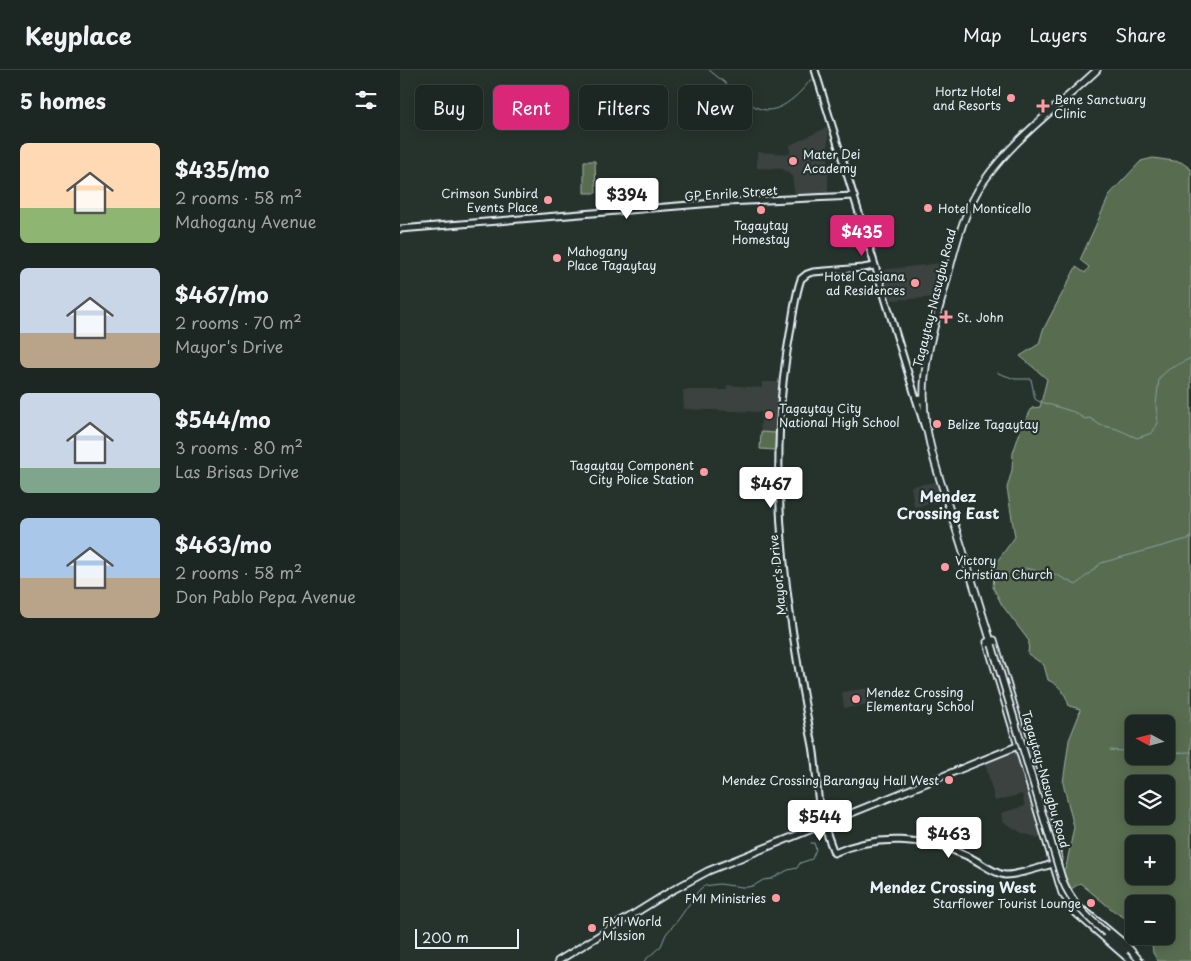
<!DOCTYPE html>
<html lang="en">
<head>
<meta charset="utf-8">
<style>
  :root { --surface:#1c2622; --page:#29322f; --text:#f1f3f6; --muted:#a0a5a5; --line:#3a4340; --accent:#db2777 }
  body { margin:0; font-family:"Playpen Sans",sans-serif; background:var(--page); color:var(--text); height:100vh; display:flex; flex-direction:column; font-size:19px; white-space:nowrap }
  * { box-sizing:border-box; margin:0 }
  p { font-size:16px; color:var(--muted) }
  .icon { flex:none; width:28px; height:28px; fill:none; stroke:currentColor; stroke-width:2; stroke-linecap:round; stroke-linejoin:round }
  .map { position:relative; flex:1; overflow:hidden }
  .panel { display:flex; flex-direction:column; background:var(--surface); width:400px }
  .panel>* { flex:none }
  .top-card { position:absolute; left:15px; top:15px; width:475px; height:45px; display:flex; gap:10px }
  .needle { width:32px; rotate:277deg }
  .buttons { position:absolute; left:725px; top:645px; display:grid; gap:10px }
  .buttons a { display:grid; place-items:center; width:50px; height:50px; border-radius:8px; background:var(--surface); box-shadow:0 2px 12px #0003,0 0 0 1px var(--line); font-size:25px }
  .scale { position:absolute; left:15px; bottom:12px; width:104px; box-sizing:border-box; padding-left:5px; border:2px solid #e8f1f8; border-top:0; font-size:14px; line-height:18px; white-space:nowrap; color:#e8f1f8; -webkit-text-stroke:4px #26332d; paint-order:stroke }
  .price { position:absolute; translate:-50% -42px; padding:0 11px; border-radius:5px; background:#fff; color:#222; font-size:16px; line-height:32px; filter:drop-shadow(0 1px 2px #0008) }
  .price::after { content:''; position:absolute; left:50%; top:30px; width:15px; height:11px; margin-left:-8px; background:inherit; clip-path:polygon(0 0,100% 0,50% 100%) }
  .price.current { background:var(--accent); color:#fff }
  ul { padding:0; list-style:none }
  li { display:flex; align-items:center; gap:15px; height:125px; padding:0 20px }
  li span { display:grid; place-items:center; flex:none; width:140px; height:100px; border-radius:8px; color:#555 }
  li>.icon { margin-inline-start:auto }
  span .icon { width:60px; height:60px; fill:#fffc; stroke-width:1 }
  li b { font-size:21px }
  h2 { display:flex; justify-content:space-between; align-items:center; height:60px; padding:0 20px; font-size:21px }
  .chip { padding:0 18px; border-radius:8px; background:var(--surface); box-shadow:0 2px 12px #0003,0 0 0 1px var(--line); font-size:18px; line-height:45px }
  .chip.current { background:var(--accent); color:#fff }
  header { display:flex; align-items:center; gap:30px; box-sizing:border-box; height:70px; padding:0 25px; background:var(--surface); border-bottom:1px solid var(--line) }
  header strong { font-size:24px }
  nav { display:flex; gap:28px; margin-inline-start:auto; font-size:18px }
  main { display:flex; flex:1; min-height:0 }
  .map>svg:first-child { display:block }
</style>
</head>
<body>
<header>
<strong>Keyplace</strong>
<nav><a>Map</a><a>Layers</a><a>Share</a></nav>
</header>
<main>
<section class="panel">
<h2>5 homes<svg class="icon" aria-label="filters" viewBox="0 0 24 24"><path d="M4 7h16M4 17h16"/><circle cx="9" cy="7" r="2"/><circle cx="15" cy="17" r="2"/></svg></h2>
<ul>
<li><span style="background:linear-gradient(#ffd9b3 65%,#8fb573 0)"><svg class="icon" aria-label="home" viewBox="0 0 24 24"><path d="M3 11l9-7 9 7M6 9v11h12V9"/></svg></span><div><b>$435/mo</b><p>2 rooms · 58 m²</p><p>Mahogany Avenue</p></div></li>
<li><span style="background:linear-gradient(#c9d6e8 65%,#b9a48a 0)"><svg class="icon" aria-label="home" viewBox="0 0 24 24"><path d="M3 11l9-7 9 7M6 9v11h12V9"/></svg></span><div><b>$467/mo</b><p>2 rooms · 70 m²</p><p>Mayor's Drive</p></div></li>
<li><span style="background:linear-gradient(#c9d6e8 75%,#7fa58c 0)"><svg class="icon" aria-label="home" viewBox="0 0 24 24"><path d="M3 11l9-7 9 7M6 9v11h12V9"/></svg></span><div><b>$544/mo</b><p>3 rooms · 80 m²</p><p>Las Brisas Drive</p></div></li>
<li><span style="background:linear-gradient(#a9c7e8 60%,#b9a48a 0)"><svg class="icon" aria-label="home" viewBox="0 0 24 24"><path d="M3 11l9-7 9 7M6 9v11h12V9"/></svg></span><div><b>$463/mo</b><p>2 rooms · 58 m²</p><p>Don Pablo Pepa Avenue</p></div></li>
</ul>
</section>
<div class="map">
<svg width="791" height="891" viewBox="0 0 791 891">
  <rect width="100%" height="100%" fill="#26332d"/>
  <filter id="ink" filterUnits="userSpaceOnUse"><feTurbulence type="fractalNoise" baseFrequency=".02" numOctaves="2"/><feDisplacementMap in="SourceGraphic" scale="10" xChannelSelector="R" yChannelSelector="G"/><feConvolveMatrix kernelMatrix="1 2 1 2 8 2 1 2 1" color-interpolation-filters="sRGB"/></filter>
  <g filter="url(#ink)">
    <g fill="#3b4240">
      <path d="M428,57V124L395,126L392,106L383,99L357,98V82L390,84V75Z"/>
      <path d="M549,192L540,227L492,230L482,200Z"/>
      <path d="M362,312H379L375,380L360,379L361,342L284,339L283,320H327V315L362,318Z"/>
      <path d="M536,412L542,432L514,437L511,416Z"/>
      <path d="M468,618L471,635L444,638L442,622Z"/>
      <path d="M617,682L620,684L645,770L622,763L603,752L601,743L625,736L622,724L595,731L585,693Z"/>
    </g>
    <g fill="#596d50" stroke="#a0afa4" fill-rule="evenodd">
      <path d="M753,88L781,92L791,99V891H758L753,883L751,866H766V834H734V853L715,842L680,813L670,820L663,800L666,797L674,757L663,713L669,670L679,645L680,639L669,636C665,623 661,616 648,610L644,595L628,584L629,571L602,535L593,517L595,494L615,467L607,418L612,400L613,383L621,359L632,338L640,337L647,309L620,286L639,274L643,260L676,197L685,203L689,197L680,190L710,124L741,91ZM734,654H766V686H734ZM734,714H766V746H734ZM734,774H766V806H734Z"/>
      <path d="M184,91H195L196,123H184Z"/>
      <path d="M361,362L376,363L375,380L360,379Z"/>
    </g>
    <g fill="none" stroke-linecap="round" stroke-linejoin="round">
      <g stroke="#879fa4" stroke-width="1">
        <path d="M309,0L354,36C376,50 400,24 412,8"/>
        <path d="M598,303L615,309H631L635,329L638,331L674,342L685,349L690,348L700,355L717,359L737,368L752,363L758,353L756,335L759,308L769,299L791,288"/>
        <path d="M625,498L657,505L676,515L701,493L791,468"/>
        <path d="M710,680L734,682"/>
        <path d="M766,683L791,682"/>
        <path d="M244,891L261,876L266,864L278,850L299,820L304,816L319,814L342,817H348L355,815L363,810L371,809L388,800L397,798L400,793L412,789L416,779L414,773H411"/>
      </g>
      <g stroke="#e8f1f8" stroke-width="9">
        <g id="secondary">
          <path d="M415,0L525,358"/>
          <path d="M0,159L326,132L454,126"/>
          <path d="M474,196L463,198L413,202L407,204L401,209C395,226 393,246 390,264C365,399 386,543 413,676C417,697 416,719 420,740C423,755 429,769 434,783C476,764 526,767 567,786C579,791 592,803 605,805C614,806 642,797 653,794"/>
        </g>
      </g>
      <g stroke="#e8f1f8" stroke-width="9">
        <g id="primary">
          <path d="M516,328L521,330L524,328"/>
          <path d="M594,570L639,719L659,789"/>
          <path d="M587,572L662,823L676,843L731,891"/>
          <path d="M592,575C577,528 564,481 548,435C537,400 524,364 524,328C523,289 536,251 546,213C555,179 563,141 584,111C614,68 659,36 697,0"/>
          <path d="M685,841L726,875L740,891"/>
          <path d="M708,865L725,881"/>
          <path d="M158,891L271,821L308,801L625,673"/>
        </g>
      </g>
      <use href="#secondary" stroke="#26332d" stroke-width="5"/>
      <use href="#primary" stroke="#26332d" stroke-width="5.5"/>
      <g stroke="#e8f1f8" stroke-width="9" stroke-linecap="butt">
        <path id="primary-bridge" d="M592,575L662,809C671,832 687,847 706,863"/>
      </g>
      <use href="#primary-bridge" stroke="#26332d" stroke-width="5.5"/>
    </g>
  </g>
  <g fill="#ff9aa2" stroke="#26332d" stroke-width="2">
    <circle cx="611" cy="28" r="5"/>
    <path d="M640.5 28.5h5v5h5v5h-5v5h-5v-5h-5v-5h5z"/>
    <circle cx="393" cy="91" r="5"/>
    <circle cx="148" cy="130" r="5"/>
    <circle cx="528" cy="138" r="5"/>
    <circle cx="361" cy="140" r="5"/>
    <circle cx="157" cy="188" r="5"/>
    <circle cx="515" cy="213" r="5"/>
    <path d="M543.5 239.5h5v5h5v5h-5v5h-5v-5h-5v-5h5z"/>
    <circle cx="369" cy="345" r="5"/>
    <circle cx="537" cy="354" r="5"/>
    <circle cx="304" cy="402" r="5"/>
    <circle cx="545" cy="497" r="5"/>
    <circle cx="456" cy="629" r="5"/>
    <circle cx="549" cy="710" r="5"/>
    <circle cx="376" cy="828" r="5"/>
    <circle cx="691" cy="833" r="5"/>
    <circle cx="192" cy="858" r="5"/>
  </g>
  <g text-anchor="middle" dominant-baseline="central" stroke-width="4.5" stroke-linejoin="round" paint-order="stroke">
    <g font-size="12" fill="#e8f1f8" stroke="#26332d" text-anchor="start">
      <text x="601" y="21" text-anchor="end">Hortz Hotel<tspan x="601" dy="14">and Resorts</tspan></text>
      <text x="654" y="29">Bene Sanctuary<tspan x="654" dy="14">Clinic</tspan></text>
      <text x="403" y="84">Mater Dei<tspan x="403" dy="14">Academy</tspan></text>
      <text x="138" y="123" text-anchor="end">Crimson Sunbird<tspan x="138" dy="14">Events Place</tspan></text>
      <text x="538" y="138">Hotel Monticello</text>
      <text x="361" y="155" text-anchor="middle">Tagaytay<tspan x="361" dy="14">Homestay</tspan></text>
      <text x="167" y="181">Mahogany<tspan x="167" dy="14">Place Tagaytay</tspan></text>
      <text x="505" y="206" text-anchor="end">Hotel Casiana<tspan x="505" dy="14">ad Residences</tspan></text>
      <text x="557" y="247">St. John</text>
      <text x="379" y="338">Tagaytay City<tspan x="379" dy="14">National High School</tspan></text>
      <text x="547" y="354">Belize Tagaytay</text>
      <text x="294" y="395" text-anchor="end">Tagaytay Component<tspan x="294" dy="14">City Police Station</tspan></text>
      <text x="555" y="490">Victory<tspan x="555" dy="14">Christian Church</tspan></text>
      <text x="466" y="622">Mendez Crossing<tspan x="466" dy="14">Elementary School</tspan></text>
      <text x="539" y="710" text-anchor="end">Mendez Crossing Barangay Hall West</text>
      <text x="366" y="828" text-anchor="end">FMI Ministries</text>
      <text x="681" y="833" text-anchor="end">Starflower Tourist Lounge</text>
      <text x="202" y="851">FMI World<tspan x="202" dy="14">MIssion</tspan></text>
    </g>
    <g font-size="12" fill="#e8f1f8" stroke="#26332d">
      <text transform="translate(331 123) rotate(-4)">GP Enrile Street</text>
      <text transform="translate(534 228) rotate(-76)">Tagaytay-Nasugbu Road</text>
      <text transform="translate(377 505) rotate(-96)">Mayor's Drive</text>
      <text transform="translate(646 709) rotate(74)">Tagaytay-Nasugbu Road</text>
    </g>
    <g font-size="15" font-weight="bold" fill="#e8f1f8" stroke="#26332d">
      <text x="548" y="425">Mendez<tspan x="548" dy="17">Crossing East</tspan></text>
      <text x="553" y="816">Mendez Crossing West</text>
    </g>
  </g>
</svg>
<div class="buttons">
<a><svg class="needle" viewBox="-14 -14 28 28"><path d="M0-13l5 13h-10z" fill="#e53935"/><path d="M0 13l5-13h-10z" fill="#a0a5a5"/></svg></a>
<a><svg class="icon" aria-label="layers" viewBox="0 0 24 24"><path d="M12 4l9 5-9 5-9-5zM3 14l9 5 9-5"/></svg></a>
<a>+</a>
<a>−</a>
</div>
<div class="scale">200 m</div>
<b class="price" style="left:227px;top:150px">$394</b>
<b class="price current" style="left:462px;top:187px">$435</b>
<b class="price" style="left:371px;top:439px">$467</b>
<b class="price" style="left:420px;top:772px">$544</b>
<b class="price" style="left:549px;top:789px">$463</b>
<div class="top-card">
<a class="chip">Buy</a>
<a class="chip current">Rent</a>
<a class="chip">Filters</a>
<a class="chip">New</a>
</div>
</div>
</main>
</body>
</html>
